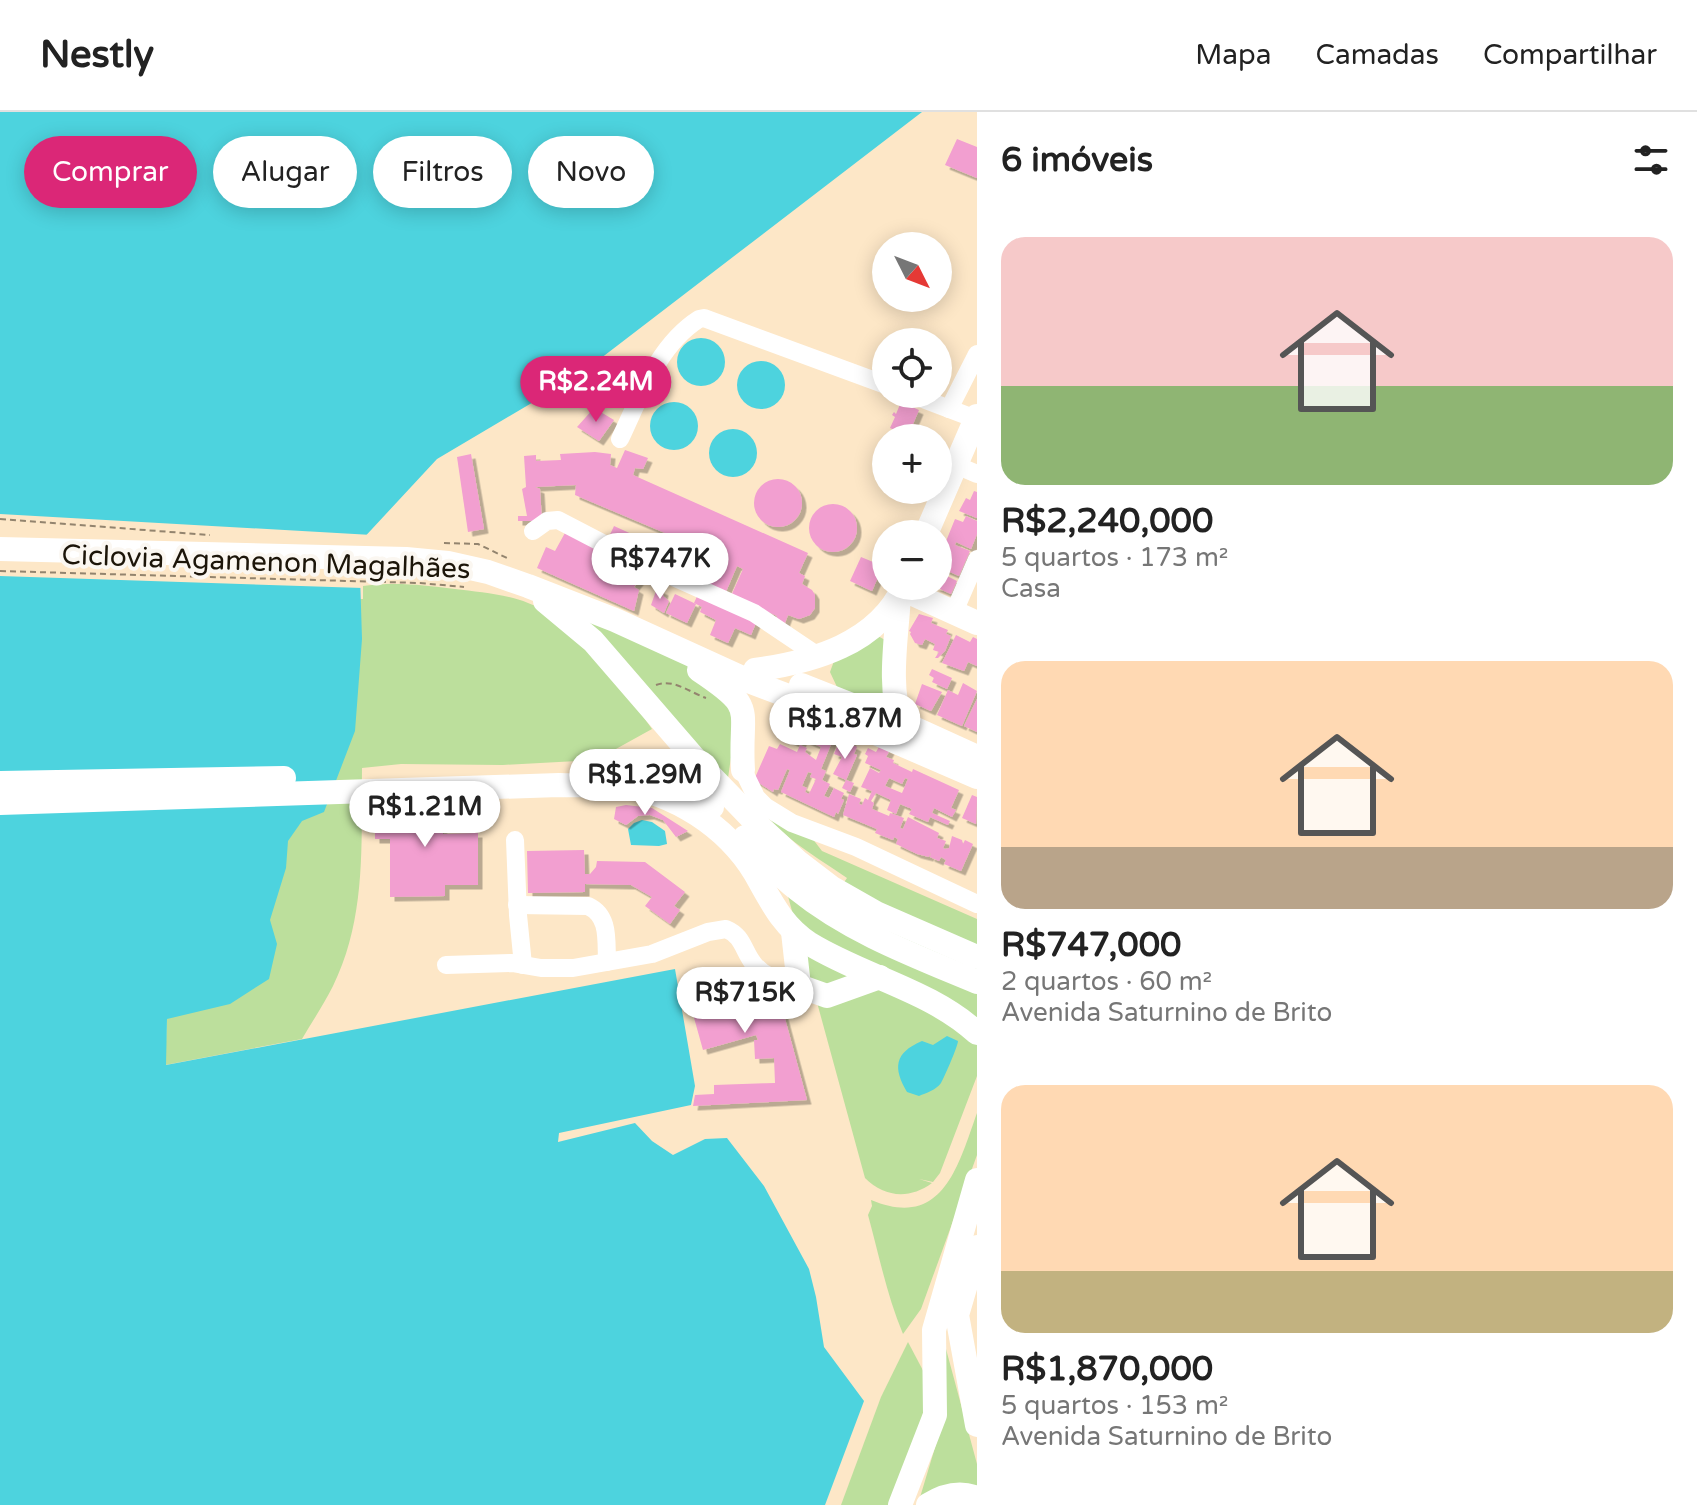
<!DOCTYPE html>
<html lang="pt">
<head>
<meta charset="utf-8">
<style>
  :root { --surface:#fff; --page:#f6f6f6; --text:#222; --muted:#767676; --line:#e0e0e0; --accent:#db2777 }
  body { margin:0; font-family:"Varela Round",sans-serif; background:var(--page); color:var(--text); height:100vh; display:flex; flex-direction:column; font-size:30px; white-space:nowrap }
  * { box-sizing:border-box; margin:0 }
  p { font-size:26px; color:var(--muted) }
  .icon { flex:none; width:44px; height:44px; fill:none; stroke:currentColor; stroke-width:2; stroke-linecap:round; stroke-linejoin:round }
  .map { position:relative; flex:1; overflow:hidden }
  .sheet { display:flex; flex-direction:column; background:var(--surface); width:720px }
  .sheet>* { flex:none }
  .banner { position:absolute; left:24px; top:24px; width:760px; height:72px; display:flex; gap:16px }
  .needle { width:52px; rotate:132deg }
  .fabs { position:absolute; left:872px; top:120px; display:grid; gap:16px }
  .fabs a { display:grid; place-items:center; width:80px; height:80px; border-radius:50%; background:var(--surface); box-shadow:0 4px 20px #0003; font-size:40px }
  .price { position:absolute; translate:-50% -68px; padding:0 18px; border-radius:28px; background:#fff; color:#222; font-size:26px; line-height:52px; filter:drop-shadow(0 2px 4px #0008) }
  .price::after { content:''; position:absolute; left:50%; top:48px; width:24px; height:18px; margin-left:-12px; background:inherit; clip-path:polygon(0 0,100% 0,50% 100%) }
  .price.on { background:var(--accent); color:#fff }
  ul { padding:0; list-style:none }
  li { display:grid; align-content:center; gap:16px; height:424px; padding:0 24px }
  li span { display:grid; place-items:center; height:248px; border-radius:24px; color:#555 }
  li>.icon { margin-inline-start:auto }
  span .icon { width:144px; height:144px; fill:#fffc; stroke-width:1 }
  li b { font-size:34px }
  h2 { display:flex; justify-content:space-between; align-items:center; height:96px; padding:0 24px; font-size:34px }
  .pill { padding:0 28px; border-radius:36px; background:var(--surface); box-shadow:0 4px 20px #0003; font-size:28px; line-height:72px }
  .pill.on { background:var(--accent); color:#fff }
  header { display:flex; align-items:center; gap:48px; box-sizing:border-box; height:112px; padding:0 40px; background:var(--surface); border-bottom:2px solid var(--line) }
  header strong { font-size:38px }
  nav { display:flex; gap:44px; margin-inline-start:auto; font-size:28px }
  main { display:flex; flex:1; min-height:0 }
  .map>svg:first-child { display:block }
</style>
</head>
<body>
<header>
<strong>Nestly</strong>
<nav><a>Mapa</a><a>Camadas</a><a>Compartilhar</a></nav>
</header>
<main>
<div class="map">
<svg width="977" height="1393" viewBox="0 0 977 1393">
  <defs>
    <filter id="shadow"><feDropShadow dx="4.5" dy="4.5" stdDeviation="0" flood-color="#0004"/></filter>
  </defs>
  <rect width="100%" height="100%" fill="#fde7c7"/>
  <g fill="#bcdf9c">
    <path d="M359,431L360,487H363V474C397,470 421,473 455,477C478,480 506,482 528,491C585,512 619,570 652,617L596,648L503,653L401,652L362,656C361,730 367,805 333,874C324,892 312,910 302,927L165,953L167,907Z"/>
    <path d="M568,495L727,570L734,625L728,666Z"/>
    <path d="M878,524L885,528L886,588L875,592L837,575L830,560L834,549Z"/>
    <path d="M761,697L812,726L822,739L977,807V964L940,1061L933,1070L919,1067L932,1071C909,1088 884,1085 865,1066L786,777L824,799L847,766C818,746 782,726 761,697Z"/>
    <path d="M977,1001V1043L921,1197L903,1222C887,1184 879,1143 868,1103L872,1094L871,1088C943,1118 958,1054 977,1001Z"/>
    <path d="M908,1230L928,1268L919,1327L889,1393H841L881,1285Z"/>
    <path d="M946,1237L977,1352V1377L918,1392L946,1299Z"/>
  </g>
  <g fill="#4dd3de">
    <path d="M0,0H922L579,263L437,347L359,431L362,527L355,619L324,700L302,709L288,729L286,756L270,808L277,832L269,867L230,892L167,907L166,953L675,857L695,974L691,993L559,1021L558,1030L635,1011L652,1029L673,1043L705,1027L727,1026L764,1074L809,1157L816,1185L824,1235L864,1289L825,1393H0Z"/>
    <circle cx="701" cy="250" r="24"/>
    <circle cx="761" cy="273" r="24"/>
    <circle cx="674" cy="314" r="24"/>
    <circle cx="733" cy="341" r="24"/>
    <path d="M642,708L652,710L665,719L667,732L659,734L631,733L628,717L634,711Z"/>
    <path d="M947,924L958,929C958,934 944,966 941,971C936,978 926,981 919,984L907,980C893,956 894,941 922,929L933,933Z"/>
  </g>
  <path fill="#fde7c7" d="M0,402L372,423L363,433V476L0,464Z"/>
  <g fill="#f29fd0" fill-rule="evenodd" filter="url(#shadow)">
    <path d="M957,27L977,35V66L945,53Z"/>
    <path d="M630,251L645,260L624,294L609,284Z"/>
    <path d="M901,290L919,298L913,312L934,320L931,326H905L901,324L902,321L890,316L895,305L892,303L894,300L896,302Z"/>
    <path d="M594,296L614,308L599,329L577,315Z"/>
    <path d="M625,338L648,346L643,357L635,356L633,363L808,441L799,461L805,464L802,472L812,478L815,483V496L810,503L799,507L788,503L785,511L776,507L777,504L731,484L743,457L737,454L725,482L653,450L665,421L575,383L576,373L535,375L540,377L542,409H518V404H527L522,377L526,375L524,344L536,343V349L561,348L560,342L595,340L611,342L610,353L617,356Z"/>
    <path d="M471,342L484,417L468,420L457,345Z"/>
    <circle cx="778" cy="391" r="24"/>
    <path d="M974,379L977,380V406L959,399L966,386L970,388Z"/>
    <circle cx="833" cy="416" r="24"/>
    <path d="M966,404L977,409V422L971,437L956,430L955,433L970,439L959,464L943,457L941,461L957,469L951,482L933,474H938V458L941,451L938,449L955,407L963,410Z"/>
    <path d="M614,414L647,429L640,444L607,429Z"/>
    <path d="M566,419L604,437L594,459L599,461L601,459L612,464L614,458L619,460L617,465L630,471L634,462L642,465L634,475L639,478L634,499L537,456L546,435L555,439Z"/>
    <path d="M861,445L883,454L872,479L850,469Z"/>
    <path d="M657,476L664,479L663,484L669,489L664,501L651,493Z"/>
    <path d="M699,480L758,506L751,523L735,516L728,531L710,523L716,508L700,500L702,495L694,491Z"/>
    <path d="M675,482L696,492L687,511L666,501Z"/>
    <path d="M919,502L933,506L931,511L948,518L946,522L951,524L945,539L938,546H935L939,540L933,538L935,532L925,527L922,533L915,531L910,522L911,520L909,519Z"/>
    <path d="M956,523L970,530L973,525L977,527V554L968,550L964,559L942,551Z"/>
    <path d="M932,557L952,566L947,577L932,570L934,566L929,563Z"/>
    <path d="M963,571L977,579L962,614L937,603L948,578L958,583Z"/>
    <path d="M922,572L942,580L931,599L915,592Z"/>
    <path d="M977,587V620L964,614Z"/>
    <path d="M785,600L800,607L799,609L806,612L805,615L812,616L814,612L831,620L829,623L834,625L821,657L826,659L822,668L830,672L824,684L829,686L834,676L844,681L841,687L844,688L838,702L836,700L834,705L781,680L790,658L787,657L778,678L774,677L773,680L754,668L769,634L777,637L780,632L797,640L800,633L807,636L805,640L816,648L821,635L803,627L800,633L776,622ZM808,660L812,661L810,665L816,667L809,682L805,680L807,676L802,674Z"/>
    <path d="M841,625L852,629L851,632L857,635L854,642L857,643L846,668L854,671L850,680L842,676L846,668L833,662L842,645L834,642Z"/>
    <path d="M880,633L890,638L886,645L894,648L893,651L912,660L913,657L959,678L951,696L956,698L952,705L934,696L932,701L950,709L948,713L930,705L928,710L909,702L912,697L900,692L896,702L887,698L891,688L876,681L871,689L874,691L872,697L889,704L890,701L904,706L900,716L903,717L908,705L939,721L937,726L946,729L943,736L945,737L949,736L952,724L962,728L963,732L965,728L973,732L961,759L944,752L946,748L941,745L939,749L930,745L931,740L929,745L917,742L896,732L898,727L894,725L893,728L875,721L877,717L843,703L849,682L861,687L859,692L862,693L865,686L868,688L872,679L861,675L870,656L879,661L881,658L865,651L868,644L865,642L868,636L876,640ZM889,666L902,672L905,666L908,667L902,681L885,674Z"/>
    <path d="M972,683L977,685L976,712L962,706Z"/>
    <path d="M375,689H442L443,722L478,721V773H445V784L390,785V727H375Z"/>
    <path d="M626,693L652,696L688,719L676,725L663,708L650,703L638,704L626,713L614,707L616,695Z"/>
    <path d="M584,738L585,762H590L596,755L597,749L645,750L685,780L674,794L680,798L670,812L645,794L652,785L631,773L585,772V780L528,781L527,739Z"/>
    <path d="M739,855L745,876L763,874L762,866L767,865L769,878L777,877L807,988L693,994L695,983L714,982V973L775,971L774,946L755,947L754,928H758L756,923L703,938L684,870Z"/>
  </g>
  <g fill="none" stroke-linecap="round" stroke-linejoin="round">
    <g stroke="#93846e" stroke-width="2" stroke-dasharray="6 4" stroke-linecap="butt">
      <path d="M0,407L210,423"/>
      <path d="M444,431L478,432L507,446"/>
      <path d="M0,459L420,471L464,475"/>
      <path d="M656,573C673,566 691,581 706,586"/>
    </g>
    <g stroke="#fff" stroke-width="18">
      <path d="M910,282L976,307"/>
      <path d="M949,297L977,242"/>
      <path d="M620,327C640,285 658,233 699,207L704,206L886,273"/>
      <path d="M956,353L977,362"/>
      <path d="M533,419L547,409L558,408L633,447L754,501L818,544"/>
      <path d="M954,500L977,447"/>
      <path d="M743,658L756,685L766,695L792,711L856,735L977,792"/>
      <path d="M515,728L518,803L523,853"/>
      <path d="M517,793L588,794C610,804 606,829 607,850"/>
      <path d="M446,853L512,851L541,856H573L652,842L708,820L726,817C743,824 743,838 753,851C764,866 782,869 799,874"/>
    </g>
    <g stroke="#fff" stroke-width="24">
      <path d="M926,422L977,304"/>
      <path d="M0,437L406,447L448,451L488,460L528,474L615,508L751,570L799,588L977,665"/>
      <path d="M902,477L977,511"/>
      <path d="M899,484C897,523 887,577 902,613"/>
      <path d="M545,489L593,529L702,655L761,716L798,750L832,776L876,801L977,845"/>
      <path d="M699,558C759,598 739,594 743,658"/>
      <path d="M755,558C812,550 878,532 904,474"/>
      <path d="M801,573L902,613"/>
      <path d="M645,663L679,673L712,695"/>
      <path d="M0,671L284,666"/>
      <path d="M0,691L559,673C579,674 600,672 620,674C674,680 727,715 755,761C771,789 782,814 810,832C864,865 930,878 977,921"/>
      <path d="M745,725C762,742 777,762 797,777C850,820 915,844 977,870"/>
      <path d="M793,820L799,874L827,884L880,865"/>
      <path d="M977,1135L957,1203L977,1313"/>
      <path d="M900,1393L935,1303L934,1218L977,1068"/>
      <path d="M928,1393C944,1383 960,1379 977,1386"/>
    </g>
    <path stroke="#fff" stroke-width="28" d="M902,613L977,647"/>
  </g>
  <g text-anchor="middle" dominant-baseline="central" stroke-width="8" stroke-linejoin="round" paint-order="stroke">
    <g font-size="28" fill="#1c1509" stroke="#fbf7f1">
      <text transform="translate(266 450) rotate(2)">Ciclovia Agamenon Magalhães</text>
    </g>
  </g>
</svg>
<div class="fabs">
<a><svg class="needle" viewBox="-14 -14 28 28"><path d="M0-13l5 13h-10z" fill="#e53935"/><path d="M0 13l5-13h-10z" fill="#767676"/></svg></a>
<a><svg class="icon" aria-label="locate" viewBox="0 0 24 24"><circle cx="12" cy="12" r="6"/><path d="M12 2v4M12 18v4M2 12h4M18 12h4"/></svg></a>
<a>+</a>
<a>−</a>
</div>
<b class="price on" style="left:596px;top:312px">R$2.24M</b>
<b class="price" style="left:660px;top:489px">R$747K</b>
<b class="price" style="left:845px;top:649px">R$1.87M</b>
<b class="price" style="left:645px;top:705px">R$1.29M</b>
<b class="price" style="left:425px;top:737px">R$1.21M</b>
<b class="price" style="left:745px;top:923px">R$715K</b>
<div class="banner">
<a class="pill on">Comprar</a>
<a class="pill">Alugar</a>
<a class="pill">Filtros</a>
<a class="pill">Novo</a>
</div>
</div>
<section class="sheet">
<h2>6 imóveis<svg class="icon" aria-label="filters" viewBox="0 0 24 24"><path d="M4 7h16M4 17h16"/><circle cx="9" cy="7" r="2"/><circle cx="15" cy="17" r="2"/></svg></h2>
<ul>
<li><span style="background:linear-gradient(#f6c9c9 60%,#8fb573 0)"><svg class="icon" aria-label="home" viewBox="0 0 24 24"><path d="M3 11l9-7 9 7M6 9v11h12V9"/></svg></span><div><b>R$2,240,000</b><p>5 quartos · 173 m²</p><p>Casa</p></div></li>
<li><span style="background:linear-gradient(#ffd9b3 75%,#b9a48a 0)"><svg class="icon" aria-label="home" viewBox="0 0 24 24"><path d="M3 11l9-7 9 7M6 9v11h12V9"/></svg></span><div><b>R$747,000</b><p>2 quartos · 60 m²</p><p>Avenida Saturnino de Brito</p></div></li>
<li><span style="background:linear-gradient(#ffd9b3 75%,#c2b280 0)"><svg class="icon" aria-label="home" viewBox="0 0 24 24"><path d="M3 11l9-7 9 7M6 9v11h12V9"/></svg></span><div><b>R$1,870,000</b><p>5 quartos · 153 m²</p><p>Avenida Saturnino de Brito</p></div></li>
</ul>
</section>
</main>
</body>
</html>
